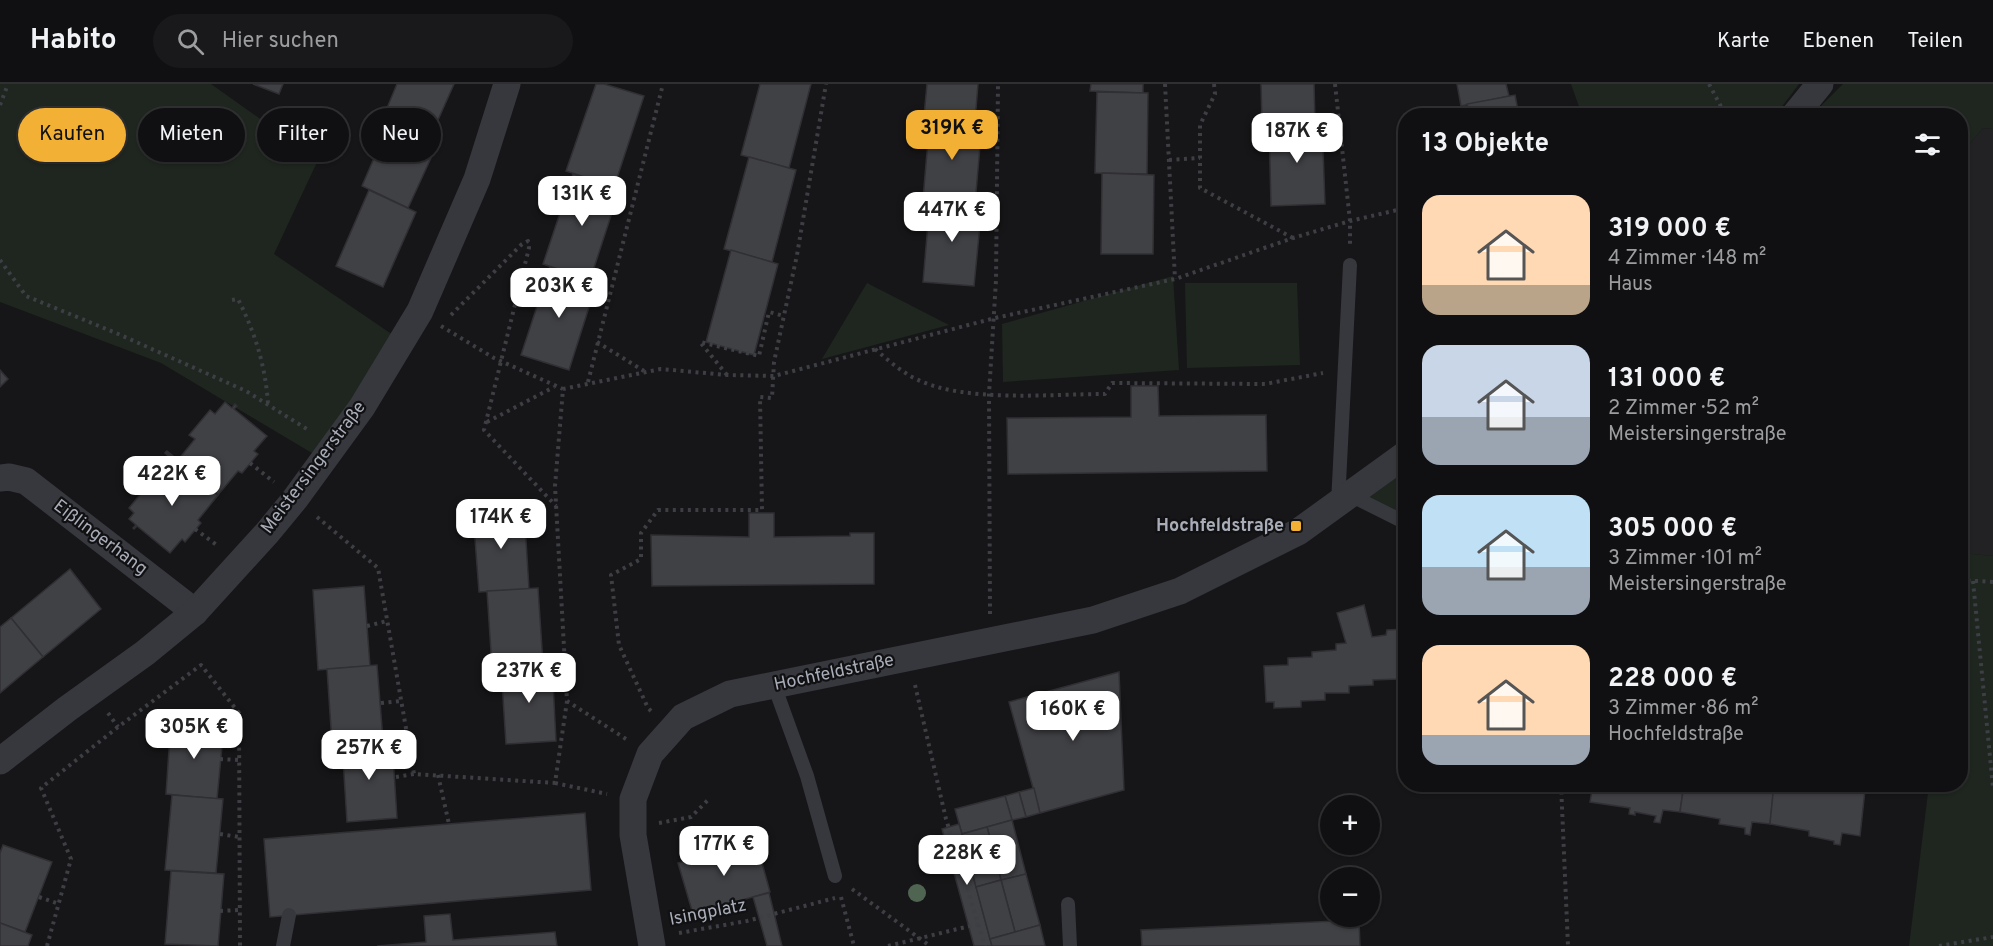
<!DOCTYPE html>
<html lang="de">
<head>
<meta charset="utf-8">
<style>
  :root { --surface:#101012; --page:#19191b; --text:#f1f3f6; --muted:#9c9d9f; --line:#303032; --accent:#f2b134 }
  body { margin:0; font-family:Overpass,sans-serif; background:var(--page); color:var(--text); height:100vh; display:flex; flex-direction:column; font-size:22px; white-space:nowrap }
  * { box-sizing:border-box; margin:0 }
  p { font-size:20px; color:var(--muted) }
  .icon { flex:none; width:33px; height:33px; fill:none; stroke:currentColor; stroke-width:2; stroke-linecap:round; stroke-linejoin:round }
  .map { position:relative; flex:1; overflow:hidden }
  .panel { position:absolute; left:1398px; top:24px; width:570px; height:684px; display:flex; flex-direction:column; background:var(--surface); border-radius:24px; box-shadow:0 2px 4px #0004,0 0 0 2px var(--line) }
  .panel>* { flex:none }
  .hud { position:absolute; left:18px; top:24px; width:570px; height:54px; display:flex; gap:12px }
  .tools { position:absolute; left:1320px; top:711px; display:grid; gap:12px }
  .tools a { display:grid; place-items:center; width:60px; height:60px; border-radius:50%; background:var(--surface); box-shadow:0 2px 4px #0004,0 0 0 2px var(--line); font-size:30px }
  .price { position:absolute; translate:-50% -51px; padding:0 14px; border-radius:12px; background:#fff; color:#222; font-size:20px; line-height:39px; filter:drop-shadow(0 2px 3px #0008) }
  .price::after { content:''; position:absolute; left:50%; top:36px; width:18px; height:14px; margin-left:-9px; background:inherit; clip-path:polygon(0 0,100% 0,50% 100%) }
  .price.active { background:var(--accent); color:#111 }
  ul { padding:0; list-style:none }
  li { display:flex; align-items:center; gap:18px; height:150px; padding:0 24px }
  li span { display:grid; place-items:center; flex:none; width:168px; height:120px; border-radius:18px; color:#555 }
  li>.icon { margin-inline-start:auto }
  span .icon { width:72px; height:72px; fill:#fffc; stroke-width:1 }
  li b { font-size:26px }
  h2 { display:flex; justify-content:space-between; align-items:center; height:72px; padding:0 24px; font-size:26px }
  .tag { padding:0 21px; border-radius:27px; background:var(--surface); box-shadow:0 2px 4px #0004,0 0 0 2px var(--line); font-size:21px; line-height:54px }
  .tag.active { background:var(--accent); color:#111 }
  header { display:flex; align-items:center; gap:36px; box-sizing:border-box; height:84px; padding:0 30px; background:var(--surface); border-bottom:2px solid var(--line) }
  header strong { font-size:28px }
  nav { display:flex; gap:33px; margin-inline-start:auto; font-size:21px }
  .search { width:420px; height:54px; background:var(--page); display:flex; align-items:center; gap:15px; box-sizing:border-box; padding:0 21px; border-radius:33px; color:var(--muted); font-size:22px }
  .map>svg:first-child { display:block }
</style>
</head>
<body>
<header>
<strong>Habito</strong>
<div class="search"><svg class="icon" aria-label="search" viewBox="0 0 24 24"><circle cx="10" cy="10" r="6"/><path d="M15 15l6 6"/></svg>Hier suchen</div>
<nav><a>Karte</a><a>Ebenen</a><a>Teilen</a></nav>
</header>
<div class="map">
<svg width="1993" height="862" viewBox="0 0 1993 862">
  <rect width="100%" height="100%" fill="#161618"/>
  <path fill="#222225" d="M1983,44L1993,45V472L1961,469V70Z"/>
  <g fill="#1e261f">
    <path d="M0,0H211L318,76L274,170L396,253L317,372L161,279L0,218Z"/>
    <path d="M1571,0H1799L1775,32L1582,31Z"/>
    <path d="M1843,0H1993V45L1983,44L1961,70L1960,32L1812,31Z"/>
    <path d="M1173,192L1179,286L1003,298L1002,240Z"/>
    <path d="M867,199L949,241L822,275Z"/>
    <path d="M1185,199H1297L1300,281L1187,284Z"/>
    <path d="M1405,377V439L1353,414Z"/>
    <path d="M1961,469L1993,472V862H1909L1929,701L1960,700Z"/>
  </g>
  <g fill="#404145" stroke="#303034" stroke-width="1.5">
    <path d="M253,0H283L279,10Z"/>
    <path d="M397,0H454L434,45L387,24Z"/>
    <path d="M596,0H604L644,12L614,103L566,87Z"/>
    <path d="M760,0H811L789,84L741,71Z"/>
    <path d="M927,0H978L975,37L924,32Z"/>
    <path d="M1091,0H1143V9L1090,7Z"/>
    <path d="M1261,0H1314L1315,38L1262,39Z"/>
    <path d="M1457,0H1506L1509,12L1461,22Z"/>
    <path d="M1097,8L1148,9L1147,90L1095,89Z"/>
    <path d="M1515,11L1519,32H1470L1467,20Z"/>
    <path d="M394,28L434,45L442,50L408,124L362,102Z"/>
    <path d="M930,33L982,39L975,120L923,115Z"/>
    <path d="M1315,38H1322L1325,120L1271,122L1269,39Z"/>
    <path d="M749,73L796,86L772,178L724,165Z"/>
    <path d="M1102,89L1154,91L1153,170H1101Z"/>
    <path d="M573,90L620,104L590,196L543,180Z"/>
    <path d="M369,106L416,128L383,203L336,182Z"/>
    <path d="M930,116L982,120L974,202L923,198Z"/>
    <path d="M731,166L778,180L754,271L706,258Z"/>
    <path d="M550,183L597,198L569,286L521,271Z"/>
    <path d="M0,286L8,295L0,303Z"/>
    <path d="M1131,302H1158L1159,332L1266,331L1267,387L1008,390L1007,334L1131,333Z"/>
    <path d="M225,318L232,324L235,320L237,322L234,325L267,352L254,367L258,370L242,389L238,387L218,411L166,368L167,367L178,376L195,355L189,351L210,326L215,330Z"/>
    <path d="M166,368L218,411L198,436L201,439L185,458L182,455L170,469L137,442L134,445L133,444L136,441L129,435L134,429L129,424L153,395L158,400L176,379L165,369Z"/>
    <path d="M524,424L529,505L479,508L473,429Z"/>
    <path d="M749,429H774V453L850,452V449H874V500L652,502L651,451L749,453Z"/>
    <path d="M70,485L101,525L43,573L11,534Z"/>
    <path d="M364,502L370,582L318,586L313,506Z"/>
    <path d="M538,504L543,580L492,583L487,507Z"/>
    <path d="M1364,521L1372,553L1386,551L1387,546L1406,545V588H1399L1398,595L1373,596V601L1349,602V609H1325V616L1301,617V623L1274,624V618H1266L1264,582L1288,581V574L1312,573V568L1336,566V560L1346,559L1337,529Z"/>
    <path d="M11,534L43,573L0,609V543Z"/>
    <path d="M552,579L556,657L506,660L501,583Z"/>
    <path d="M377,581L383,656L332,659L327,585Z"/>
    <path d="M1119,588L1124,706L1040,729L1009,618Z"/>
    <path d="M171,636L224,642L217,715L166,710Z"/>
    <path d="M383,656H392L397,734L347,738L342,659Z"/>
    <path d="M1593,700H1684L1680,728L1663,726L1660,739L1654,738L1656,732L1635,728V731L1629,730L1630,724L1590,718Z"/>
    <path d="M1684,700H1774L1770,740L1752,738L1750,751L1745,750V744L1719,740L1720,735L1680,728Z"/>
    <path d="M1774,700H1830V703L1865,706L1860,752L1842,749L1840,761L1834,760V757L1809,752V747L1770,740Z"/>
    <path d="M1034,704L1040,729L1026,733L1019,708Z"/>
    <path d="M1019,708L1026,733L1012,736L1005,712Z"/>
    <path d="M172,711L223,715L216,789L165,786Z"/>
    <path d="M1005,712L1012,736L962,750L955,725Z"/>
    <path d="M585,729L591,806L270,833L264,755Z"/>
    <path d="M1012,736L1026,790L1001,796L987,743Z"/>
    <path d="M959,740L962,750L992,862H974L942,745Z"/>
    <path d="M987,743L1001,796L976,803L962,750Z"/>
    <path d="M756,757L770,808L693,830L678,779Z"/>
    <path d="M3,761L52,778L25,848L0,839V769Z"/>
    <path d="M171,787L224,790L218,862L165,860Z"/>
    <path d="M1026,790L1040,841L1015,848L1001,796Z"/>
    <path d="M1001,796L1015,848L990,855L976,803Z"/>
    <path d="M769,809L774,829L782,862H767L753,813Z"/>
    <path d="M450,830L453,856L555,848L557,862H377L426,858L424,832Z"/>
    <path d="M1359,836L1360,862H1142L1141,846Z"/>
    <path d="M0,839L32,851L28,862H0Z"/>
    <path d="M1040,841L1045,862H992L990,855Z"/>
  </g>
  <g fill="none" stroke-linecap="round" stroke-linejoin="round">
    <g stroke="#3d3f44" stroke-width="4" stroke-dasharray="3 4.5" stroke-linecap="butt">
      <path d="M1165,0L1175,195"/>
      <path d="M1214,0L1215,10L1200,41V104L1293,154"/>
      <path d="M1335,0L1350,137V160"/>
      <path d="M1709,0L1726,32"/>
      <path d="M0,21L8,0"/>
      <path d="M1169,76L1200,74"/>
      <path d="M0,176L26,212L116,249L246,307L310,347"/>
      <path d="M232,216L238,215C255,249 265,280 268,319"/>
      <path d="M451,231L522,160L528,157L529,164L484,346L556,422"/>
      <path d="M441,242L494,274L563,305"/>
      <path d="M597,258L644,287"/>
      <path d="M875,265C888,276 900,287 916,295C964,319 1050,310 1105,310L1112,299L1265,300L1323,289"/>
      <path d="M727,291L700,258L759,272L769,228L784,232"/>
      <path d="M588,298L663,0"/>
      <path d="M487,338L554,303"/>
      <path d="M250,379L274,398"/>
      <path d="M317,433L378,484L414,690L555,699L567,617"/>
      <path d="M195,445L218,462"/>
      <path d="M1960,496L1993,498"/>
      <path d="M1973,497L1993,704"/>
      <path d="M990,530L989,310L996,196L998,0"/>
      <path d="M367,542L387,537"/>
      <path d="M915,601L946,735L985,862"/>
      <path d="M381,619L401,617"/>
      <path d="M651,627L648,624L619,561L611,491L641,475V449L658,426H762L760,313L772,314L774,278L797,171L826,0"/>
      <path d="M108,629L118,643"/>
      <path d="M626,655L567,617L555,402L563,305L661,285L727,291L774,292L995,234L1175,195L1293,154L1350,137L1406,124"/>
      <path d="M220,675L239,676"/>
      <path d="M438,691L449,740"/>
      <path d="M396,693L414,690"/>
      <path d="M555,699L607,710"/>
      <path d="M1561,700L1568,862"/>
      <path d="M659,739L691,733L710,714"/>
      <path d="M220,750L239,753"/>
      <path d="M852,805L930,862"/>
      <path d="M39,813L59,820"/>
      <path d="M841,813L854,862"/>
      <path d="M220,827L239,826"/>
      <path d="M679,849L747,837L835,814"/>
      <path d="M47,862L71,775L41,704L118,643L201,581L239,629L240,862"/>
      <path d="M888,862L978,840"/>
      <path d="M1939,862L1993,853"/>
    </g>
    <g stroke="#37383d" stroke-width="14">
      <path d="M1350,411L1406,439"/>
      <path d="M1338,419L1350,181"/>
      <path d="M774,601L807,692L835,792"/>
      <path d="M1068,820L1070,862"/>
      <path d="M283,862L289,831"/>
    </g>
    <g stroke="#37383d" stroke-width="27">
      <path d="M1794,32L1820,0"/>
      <path d="M0,394L9,393L26,397L195,528"/>
      <path d="M0,677L67,625L145,569L195,528L267,449L295,415L362,323L420,227L477,95L507,0"/>
      <path d="M652,862L633,751V715L650,670L683,633L730,610L1093,536L1180,507L1298,448L1406,370"/>
    </g>
  </g>
  <circle fill="#506452" cx="917" cy="809" r="9"/>
  <rect fill="#f2b134" stroke="#111113" stroke-width="2" x="1290" y="436" width="12" height="12" rx="3"/>
  <g text-anchor="middle" dominant-baseline="central" stroke-width="4.5" stroke-linejoin="round" paint-order="stroke">
    <g font-size="18" fill="#a8adb8" stroke="#111113">
      <text transform="translate(314 384) rotate(-53)">Meistersingerstraße</text>
      <text transform="translate(100 454) rotate(37)">Eißlingerhang</text>
      <text transform="translate(834 589) rotate(-12)">Hochfeldstraße</text>
      <text transform="translate(708 829) rotate(-11)">Isingplatz</text>
    </g>
    <g font-size="18" font-weight="bold" fill="#a8adb8" stroke="#111113" text-anchor="end">
      <text x="1284" y="442">Hochfeldstraße</text>
    </g>
  </g>
</svg>
<div class="tools">
<a>+</a>
<a>−</a>
</div>
<b class="price active" style="left:952px;top:77px">319K €</b>
<b class="price" style="left:1297px;top:80px">187K €</b>
<b class="price" style="left:582px;top:143px">131K €</b>
<b class="price" style="left:952px;top:159px">447K €</b>
<b class="price" style="left:559px;top:235px">203K €</b>
<b class="price" style="left:172px;top:423px">422K €</b>
<b class="price" style="left:501px;top:466px">174K €</b>
<b class="price" style="left:529px;top:620px">237K €</b>
<b class="price" style="left:1073px;top:658px">160K €</b>
<b class="price" style="left:194px;top:676px">305K €</b>
<b class="price" style="left:369px;top:697px">257K €</b>
<b class="price" style="left:724px;top:793px">177K €</b>
<b class="price" style="left:967px;top:802px">228K €</b>
<div class="hud">
<a class="tag active">Kaufen</a>
<a class="tag">Mieten</a>
<a class="tag">Filter</a>
<a class="tag">Neu</a>
</div>
<section class="panel">
<h2>13 Objekte<svg class="icon" aria-label="filters" viewBox="0 0 24 24"><path d="M4 7h16M4 17h16"/><circle cx="9" cy="7" r="2"/><circle cx="15" cy="17" r="2"/></svg></h2>
<ul>
<li><span style="background:linear-gradient(#ffd9b3 75%,#b9a48a 0)"><svg class="icon" aria-label="home" viewBox="0 0 24 24"><path d="M3 11l9-7 9 7M6 9v11h12V9"/></svg></span><div><b>319 000 €</b><p>4 Zimmer · 148 m²</p><p>Haus</p></div></li>
<li><span style="background:linear-gradient(#c9d6e8 60%,#9aa5b1 0)"><svg class="icon" aria-label="home" viewBox="0 0 24 24"><path d="M3 11l9-7 9 7M6 9v11h12V9"/></svg></span><div><b>131 000 €</b><p>2 Zimmer · 52 m²</p><p>Meistersingerstraße</p></div></li>
<li><span style="background:linear-gradient(#bfe0f5 60%,#9aa5b1 0)"><svg class="icon" aria-label="home" viewBox="0 0 24 24"><path d="M3 11l9-7 9 7M6 9v11h12V9"/></svg></span><div><b>305 000 €</b><p>3 Zimmer · 101 m²</p><p>Meistersingerstraße</p></div></li>
<li><span style="background:linear-gradient(#ffd9b3 75%,#9aa5b1 0)"><svg class="icon" aria-label="home" viewBox="0 0 24 24"><path d="M3 11l9-7 9 7M6 9v11h12V9"/></svg></span><div><b>228 000 €</b><p>3 Zimmer · 86 m²</p><p>Hochfeldstraße</p></div></li>
</ul>
</section>
</div>
</body>
</html>
